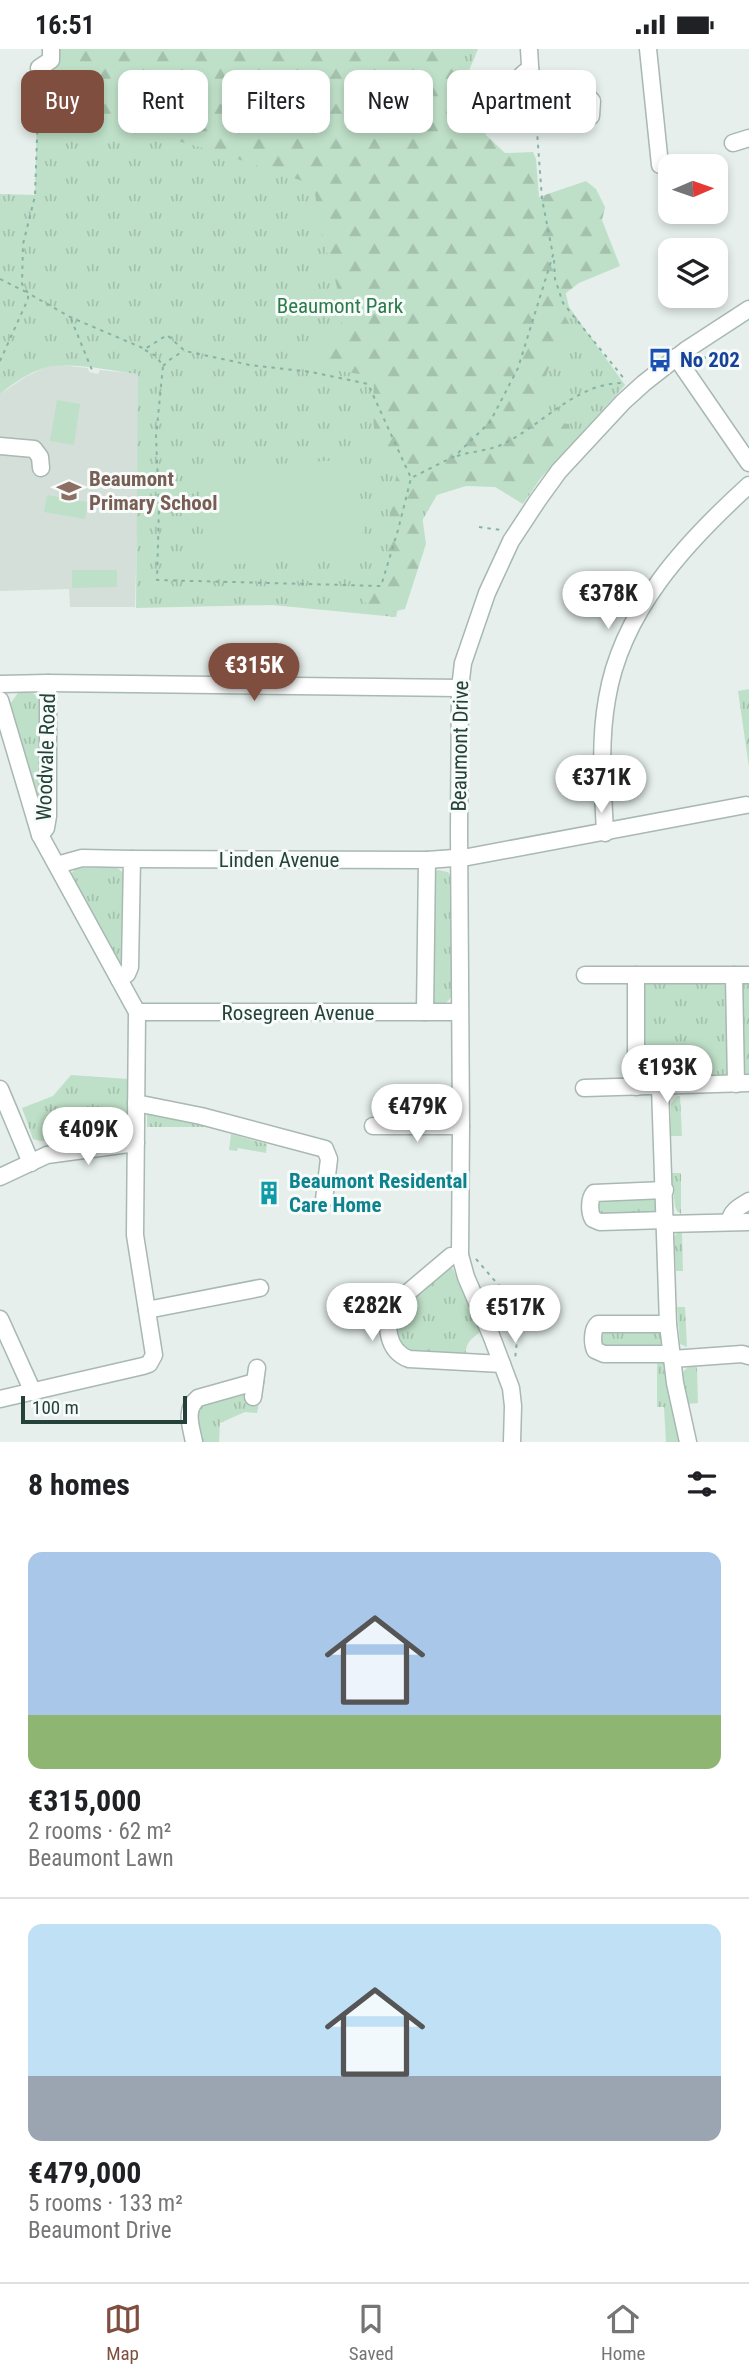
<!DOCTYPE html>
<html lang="en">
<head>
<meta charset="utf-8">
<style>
  :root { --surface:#fff; --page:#f2f2f2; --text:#202124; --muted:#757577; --line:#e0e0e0; --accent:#7f4e3f }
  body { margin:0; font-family:"Roboto Condensed",sans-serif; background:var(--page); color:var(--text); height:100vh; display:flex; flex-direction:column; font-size:26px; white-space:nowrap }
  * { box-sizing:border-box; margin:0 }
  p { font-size:23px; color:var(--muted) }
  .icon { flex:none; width:38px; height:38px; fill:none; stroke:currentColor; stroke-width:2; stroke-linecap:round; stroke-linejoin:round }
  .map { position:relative; height:1393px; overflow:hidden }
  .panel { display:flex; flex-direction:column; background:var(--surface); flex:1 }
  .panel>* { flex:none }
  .top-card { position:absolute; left:21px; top:21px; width:707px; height:63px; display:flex; gap:14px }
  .needle { width:46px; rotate:88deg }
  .buttons { position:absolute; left:658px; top:105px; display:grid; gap:14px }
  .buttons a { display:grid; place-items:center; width:70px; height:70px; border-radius:14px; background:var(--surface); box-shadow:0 4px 10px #0003; font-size:35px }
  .scale { position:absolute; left:21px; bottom:18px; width:166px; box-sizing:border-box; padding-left:7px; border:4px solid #24423a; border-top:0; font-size:19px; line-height:24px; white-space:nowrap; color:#24423a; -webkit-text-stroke:5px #f7fbf9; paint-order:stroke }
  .price { position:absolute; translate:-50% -60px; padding:0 16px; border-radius:24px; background:#fff; color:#222; font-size:23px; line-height:46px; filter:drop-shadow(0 2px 4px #0008) }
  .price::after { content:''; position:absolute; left:50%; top:42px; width:21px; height:16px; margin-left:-10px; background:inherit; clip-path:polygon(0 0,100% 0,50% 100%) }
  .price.current { background:var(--accent); color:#fff }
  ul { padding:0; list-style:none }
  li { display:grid; align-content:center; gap:14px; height:371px; padding:0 28px }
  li+li { border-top:2px solid var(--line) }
  li span { display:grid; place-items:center; height:217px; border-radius:14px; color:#555 }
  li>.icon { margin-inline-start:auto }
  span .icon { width:126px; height:126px; fill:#fffc; stroke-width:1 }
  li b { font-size:30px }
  h2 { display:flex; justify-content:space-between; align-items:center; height:84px; padding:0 28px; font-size:30px }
  .tag { padding:0 24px; border-radius:14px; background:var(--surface); box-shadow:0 4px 10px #0003; font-size:24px; line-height:63px }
  .tag.current { background:var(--accent); color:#fff }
  .status { display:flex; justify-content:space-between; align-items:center; height:49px; padding:0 35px; background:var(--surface); direction:ltr }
  .status svg { height:19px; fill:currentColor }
  .tab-bar { display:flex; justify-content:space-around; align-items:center; height:98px; border-top:2px solid var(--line); background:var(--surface); font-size:19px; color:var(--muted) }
  .tab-bar a { display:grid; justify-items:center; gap:4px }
  .tab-bar .current { color:var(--accent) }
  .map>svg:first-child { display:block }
</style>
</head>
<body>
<div class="status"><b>16:51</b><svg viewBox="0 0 49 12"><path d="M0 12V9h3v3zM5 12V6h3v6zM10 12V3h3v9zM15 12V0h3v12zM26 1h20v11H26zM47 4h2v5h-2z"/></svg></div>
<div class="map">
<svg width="749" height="1393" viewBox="0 0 749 1393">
  <defs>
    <pattern id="grass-tufts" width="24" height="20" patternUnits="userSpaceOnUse" patternTransform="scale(1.75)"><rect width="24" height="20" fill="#bfe0c8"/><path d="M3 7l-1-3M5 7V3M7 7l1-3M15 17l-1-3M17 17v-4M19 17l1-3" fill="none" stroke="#a4c1ad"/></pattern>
    <pattern id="forest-firs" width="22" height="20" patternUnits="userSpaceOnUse" patternTransform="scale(1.75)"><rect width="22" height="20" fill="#bfe0c8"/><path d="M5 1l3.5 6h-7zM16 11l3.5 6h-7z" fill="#a4c1ad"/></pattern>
  </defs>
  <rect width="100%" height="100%" fill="#e6efeb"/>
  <path fill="#d4dfda" d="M59,316L88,319L89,323L98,325L100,321L141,325L135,558H70L69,540L0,542V345L27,327L46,318Z"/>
  <g fill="url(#grass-tufts)">
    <path d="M58,0H478L468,24L488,104L546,161L569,258L625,336L540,430L523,455L495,438L466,437L437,446L416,482L396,568L272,556L136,559L138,325C111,322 70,312 44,319C28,324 12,335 0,345V145L35,146L38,21L57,18Z"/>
    <path d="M749,640V718L738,642Z"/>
    <path d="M24,643L33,644L42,653L41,751L38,756L10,655L18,644Z"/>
    <path d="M116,818L125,825L123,917L114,908L71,825L76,819Z"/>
    <path d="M438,821L448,823L451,828L452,945C449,955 440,958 431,952L433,823Z"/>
    <path d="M749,931V1029L744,1026L742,934Z"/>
    <path d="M717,933L727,937L730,1022L722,1030H653L642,1022L643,935Z"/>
    <path d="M71,1026L128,1030C128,1047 131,1070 119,1084L40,1092L33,1090L22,1059L53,1047Z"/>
    <path d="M677,1047H680L682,1087H671V1055Z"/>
    <path d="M151,1062L214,1078H147V1064Z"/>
    <path d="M231,1085L267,1095L266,1104L238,1099L237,1102L229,1101Z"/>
    <path d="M671,1124H681V1165L677,1162L675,1157Z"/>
    <path d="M596,1148L655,1149L656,1163L654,1166H599Z"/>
    <path d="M677,1184H682L683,1222H676L674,1188Z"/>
    <path d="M451,1219L453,1220L480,1283C469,1292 465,1294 466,1309L406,1300L397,1291L394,1262L446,1220Z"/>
    <path d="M677,1258H685L687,1298L680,1295Z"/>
    <path d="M600,1281L661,1283L663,1292L659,1299L606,1300L600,1297Z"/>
    <path d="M657,1314H664L666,1317L680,1393H666L664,1358H657Z"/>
    <path d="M688,1318H697L698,1354L688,1355L682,1324Z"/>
    <path d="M245,1343V1352L259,1354L257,1364L245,1363L220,1374L219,1393H200L196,1359L199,1356Z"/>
  </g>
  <path fill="url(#forest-firs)" d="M69,0H453L458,8L462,26L486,86L505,104L533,103L536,110L539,148L586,132L596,140L605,158L602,171L620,217L579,234L561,248V260L571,278L568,287L554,304L543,336L540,358L548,372L569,375L571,390L529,440C492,430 465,430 428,442L421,459L426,495L405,560C385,565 371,567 361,546C367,537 372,532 379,525C391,511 391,459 389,442L394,437L397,425C392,420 385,414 382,408C372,386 372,359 374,336L366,326L328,320L311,309L315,301C326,297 339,288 341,275C345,252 326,203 320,179C317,165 316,150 314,136L214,102L90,68C66,50 67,27 69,0Z"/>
  <g fill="#bfe0c8">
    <path d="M57,351L80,355L74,396L50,392Z"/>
    <path d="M358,410L364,507L205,517L199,420Z"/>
    <path d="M47,446L88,453L85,470L44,463Z"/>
    <path d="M72,521H117V538L72,539Z"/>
  </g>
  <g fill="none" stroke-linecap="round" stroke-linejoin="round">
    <g stroke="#a8b8b2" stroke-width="19">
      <g id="minor">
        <path d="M529,0L532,49L534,51L588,48L592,52L591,67"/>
        <path d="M648,0L660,116"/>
        <path d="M39,19L51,11V0"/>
        <path d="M530,20C514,29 513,40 517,57L520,59L530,56L534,51"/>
        <path d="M733,94L749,89"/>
        <path d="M676,308L749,414"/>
        <path d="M0,397L34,400L40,408L41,419"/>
        <path d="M48,634L460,639"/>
        <path d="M0,635L48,634V767L46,779L40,786"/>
        <path d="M0,651L40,786L137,963L135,1186L154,1306L149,1315L143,1317L0,1350"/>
        <path d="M605,784C603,740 599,694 607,650C621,563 685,494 749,436"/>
        <path d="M132,810L427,811L468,808L746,756"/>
        <path d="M57,816L82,809L132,810L130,918L127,925L119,930"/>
        <path d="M585,926H749"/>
        <path d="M636,926V1038"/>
        <path d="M734,926L736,1035"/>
        <path d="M137,963H459"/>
        <path d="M425,963L427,811"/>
        <path d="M660,1038L668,1275L675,1334L688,1393"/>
        <path d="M584,1039L749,1034"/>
        <path d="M0,1040L31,1114"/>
        <path d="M136,1054L201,1067L325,1100L329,1110L324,1151"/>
        <path d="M373,1077H461"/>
        <path d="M0,1128L47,1106L136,1094"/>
        <path d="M665,1141L594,1144C589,1150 589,1163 593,1170L600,1173L666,1171"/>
        <path d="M730,1173C730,1162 741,1157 749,1152"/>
        <path d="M666,1175L749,1173"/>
        <path d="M460,1206L451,1207L393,1256C384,1275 387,1302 409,1310L502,1315"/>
        <path d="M147,1261L260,1239"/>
        <path d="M0,1270L33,1343"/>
        <path d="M668,1275H598C592,1280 592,1294 595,1301L604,1305H671"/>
        <path d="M672,1310L742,1305L749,1307"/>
        <path d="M253,1348L257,1319"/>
        <path d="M194,1393C191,1377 184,1361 198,1349L255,1333"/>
        <path d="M512,1393L513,1357L511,1339L491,1286L466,1228L460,1206L461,1077L459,782L460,639L463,614L487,544L511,492L538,451L559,422L623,353L644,334L686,301L749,260"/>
      </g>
    </g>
    <g stroke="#86b3a5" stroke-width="2" stroke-dasharray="3.5 5" stroke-linecap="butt">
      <path d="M39,31L35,147L23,195L22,235L28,244L70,268L145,300L167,286L185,302L250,316L311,323L368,335L411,429L455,407L490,373L518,319L553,206L542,150L536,69"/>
      <path d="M554,211L555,230L563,254L626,332"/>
      <path d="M0,230L28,244V250L0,312"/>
      <path d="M71,270L92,321"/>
      <path d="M145,301L156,307L163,317L156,388L159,457L157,531L381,537L398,481L411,429"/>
      <path d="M703,308L725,315"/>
      <path d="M163,317L172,309L184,302"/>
      <path d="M457,407C473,402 490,402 505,394C543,375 577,334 622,334"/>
      <path d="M479,478L501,481"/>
      <path d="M476,1210L520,1261L515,1311"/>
    </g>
    <use href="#minor" stroke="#fff" stroke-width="16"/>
  </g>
  <defs>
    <g id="bus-bare" transform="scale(1.89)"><path d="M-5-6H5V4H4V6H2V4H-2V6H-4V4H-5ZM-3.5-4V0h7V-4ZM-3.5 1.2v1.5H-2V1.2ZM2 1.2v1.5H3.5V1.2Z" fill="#1a4fb4" stroke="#f7fbf9" stroke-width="2.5" paint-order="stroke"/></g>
    <g id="school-bare" transform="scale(1.89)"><path d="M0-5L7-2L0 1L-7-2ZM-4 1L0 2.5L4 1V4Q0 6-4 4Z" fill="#8d6e63" stroke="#f7fbf9" stroke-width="2.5" paint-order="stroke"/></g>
    <g id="building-bare" transform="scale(1.89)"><path d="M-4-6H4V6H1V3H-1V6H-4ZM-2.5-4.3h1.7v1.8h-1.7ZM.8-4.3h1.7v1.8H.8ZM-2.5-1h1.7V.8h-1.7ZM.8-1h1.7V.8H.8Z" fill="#0f9aa8" stroke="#f7fbf9" stroke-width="2.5" paint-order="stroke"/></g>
  </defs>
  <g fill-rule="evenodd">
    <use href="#bus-bare" x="660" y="311"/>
    <use href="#school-bare" x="69" y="442"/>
    <use href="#building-bare" x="269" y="1144"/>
  </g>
  <g text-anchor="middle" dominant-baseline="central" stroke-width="6" stroke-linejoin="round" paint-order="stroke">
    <g font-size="21" fill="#2d7a4b" stroke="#f7fbf9">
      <text x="340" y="257">Beaumont Park</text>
    </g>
    <g font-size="21" font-weight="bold" fill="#164399" stroke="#f7fbf9" text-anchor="start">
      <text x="680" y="311">No 202</text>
    </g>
    <g font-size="21" font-weight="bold" fill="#785e54" stroke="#f7fbf9" text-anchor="start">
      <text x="89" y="430">Beaumont<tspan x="89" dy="24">Primary School</tspan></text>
    </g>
    <g font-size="21" fill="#24423a" stroke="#f7fbf9">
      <text transform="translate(460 697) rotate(-89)">Beaumont Drive</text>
      <text transform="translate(46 708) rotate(-88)">Woodvale Road</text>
      <text x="279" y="811">Linden Avenue</text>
      <text x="298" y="964">Rosegreen Avenue</text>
    </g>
    <g font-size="21" font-weight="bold" fill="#0d838f" stroke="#f7fbf9" text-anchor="start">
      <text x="289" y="1132">Beaumont Residental<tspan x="289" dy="24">Care Home</tspan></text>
    </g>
  </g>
</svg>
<div class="buttons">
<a><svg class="needle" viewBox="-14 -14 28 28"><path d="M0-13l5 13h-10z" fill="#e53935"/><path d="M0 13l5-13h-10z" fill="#757577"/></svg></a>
<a><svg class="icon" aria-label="layers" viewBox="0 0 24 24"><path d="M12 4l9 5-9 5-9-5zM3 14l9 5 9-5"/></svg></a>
</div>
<div class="scale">100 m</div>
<b class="price" style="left:608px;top:582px">€378K</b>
<b class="price current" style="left:254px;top:654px">€315K</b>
<b class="price" style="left:601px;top:766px">€371K</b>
<b class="price" style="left:667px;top:1056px">€193K</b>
<b class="price" style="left:417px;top:1095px">€479K</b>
<b class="price" style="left:88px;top:1118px">€409K</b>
<b class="price" style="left:372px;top:1294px">€282K</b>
<b class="price" style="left:515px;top:1296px">€517K</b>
<div class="top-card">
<a class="tag current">Buy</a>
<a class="tag">Rent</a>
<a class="tag">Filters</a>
<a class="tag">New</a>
<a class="tag">Apartment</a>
</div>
</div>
<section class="panel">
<h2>8 homes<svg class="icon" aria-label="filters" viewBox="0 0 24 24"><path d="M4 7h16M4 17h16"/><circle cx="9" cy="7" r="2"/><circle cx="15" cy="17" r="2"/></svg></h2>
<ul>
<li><span style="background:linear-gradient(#a9c7e8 75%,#8fb573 0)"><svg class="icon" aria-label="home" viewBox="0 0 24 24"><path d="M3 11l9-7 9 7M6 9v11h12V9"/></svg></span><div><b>€315,000</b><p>2 rooms · 62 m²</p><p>Beaumont Lawn</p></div></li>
<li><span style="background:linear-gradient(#bfe0f5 70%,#9aa5b1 0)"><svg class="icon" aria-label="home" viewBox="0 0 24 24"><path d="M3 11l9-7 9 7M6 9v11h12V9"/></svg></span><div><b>€479,000</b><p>5 rooms · 133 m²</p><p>Beaumont Drive</p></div></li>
</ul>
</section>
<nav class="tab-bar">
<a class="current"><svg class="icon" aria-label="map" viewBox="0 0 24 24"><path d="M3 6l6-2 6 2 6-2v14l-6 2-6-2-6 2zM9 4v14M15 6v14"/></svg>Map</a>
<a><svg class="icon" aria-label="saved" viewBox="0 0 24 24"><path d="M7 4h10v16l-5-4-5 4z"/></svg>Saved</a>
<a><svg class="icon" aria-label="home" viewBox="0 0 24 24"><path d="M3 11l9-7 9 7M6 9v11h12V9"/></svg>Home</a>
</nav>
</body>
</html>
